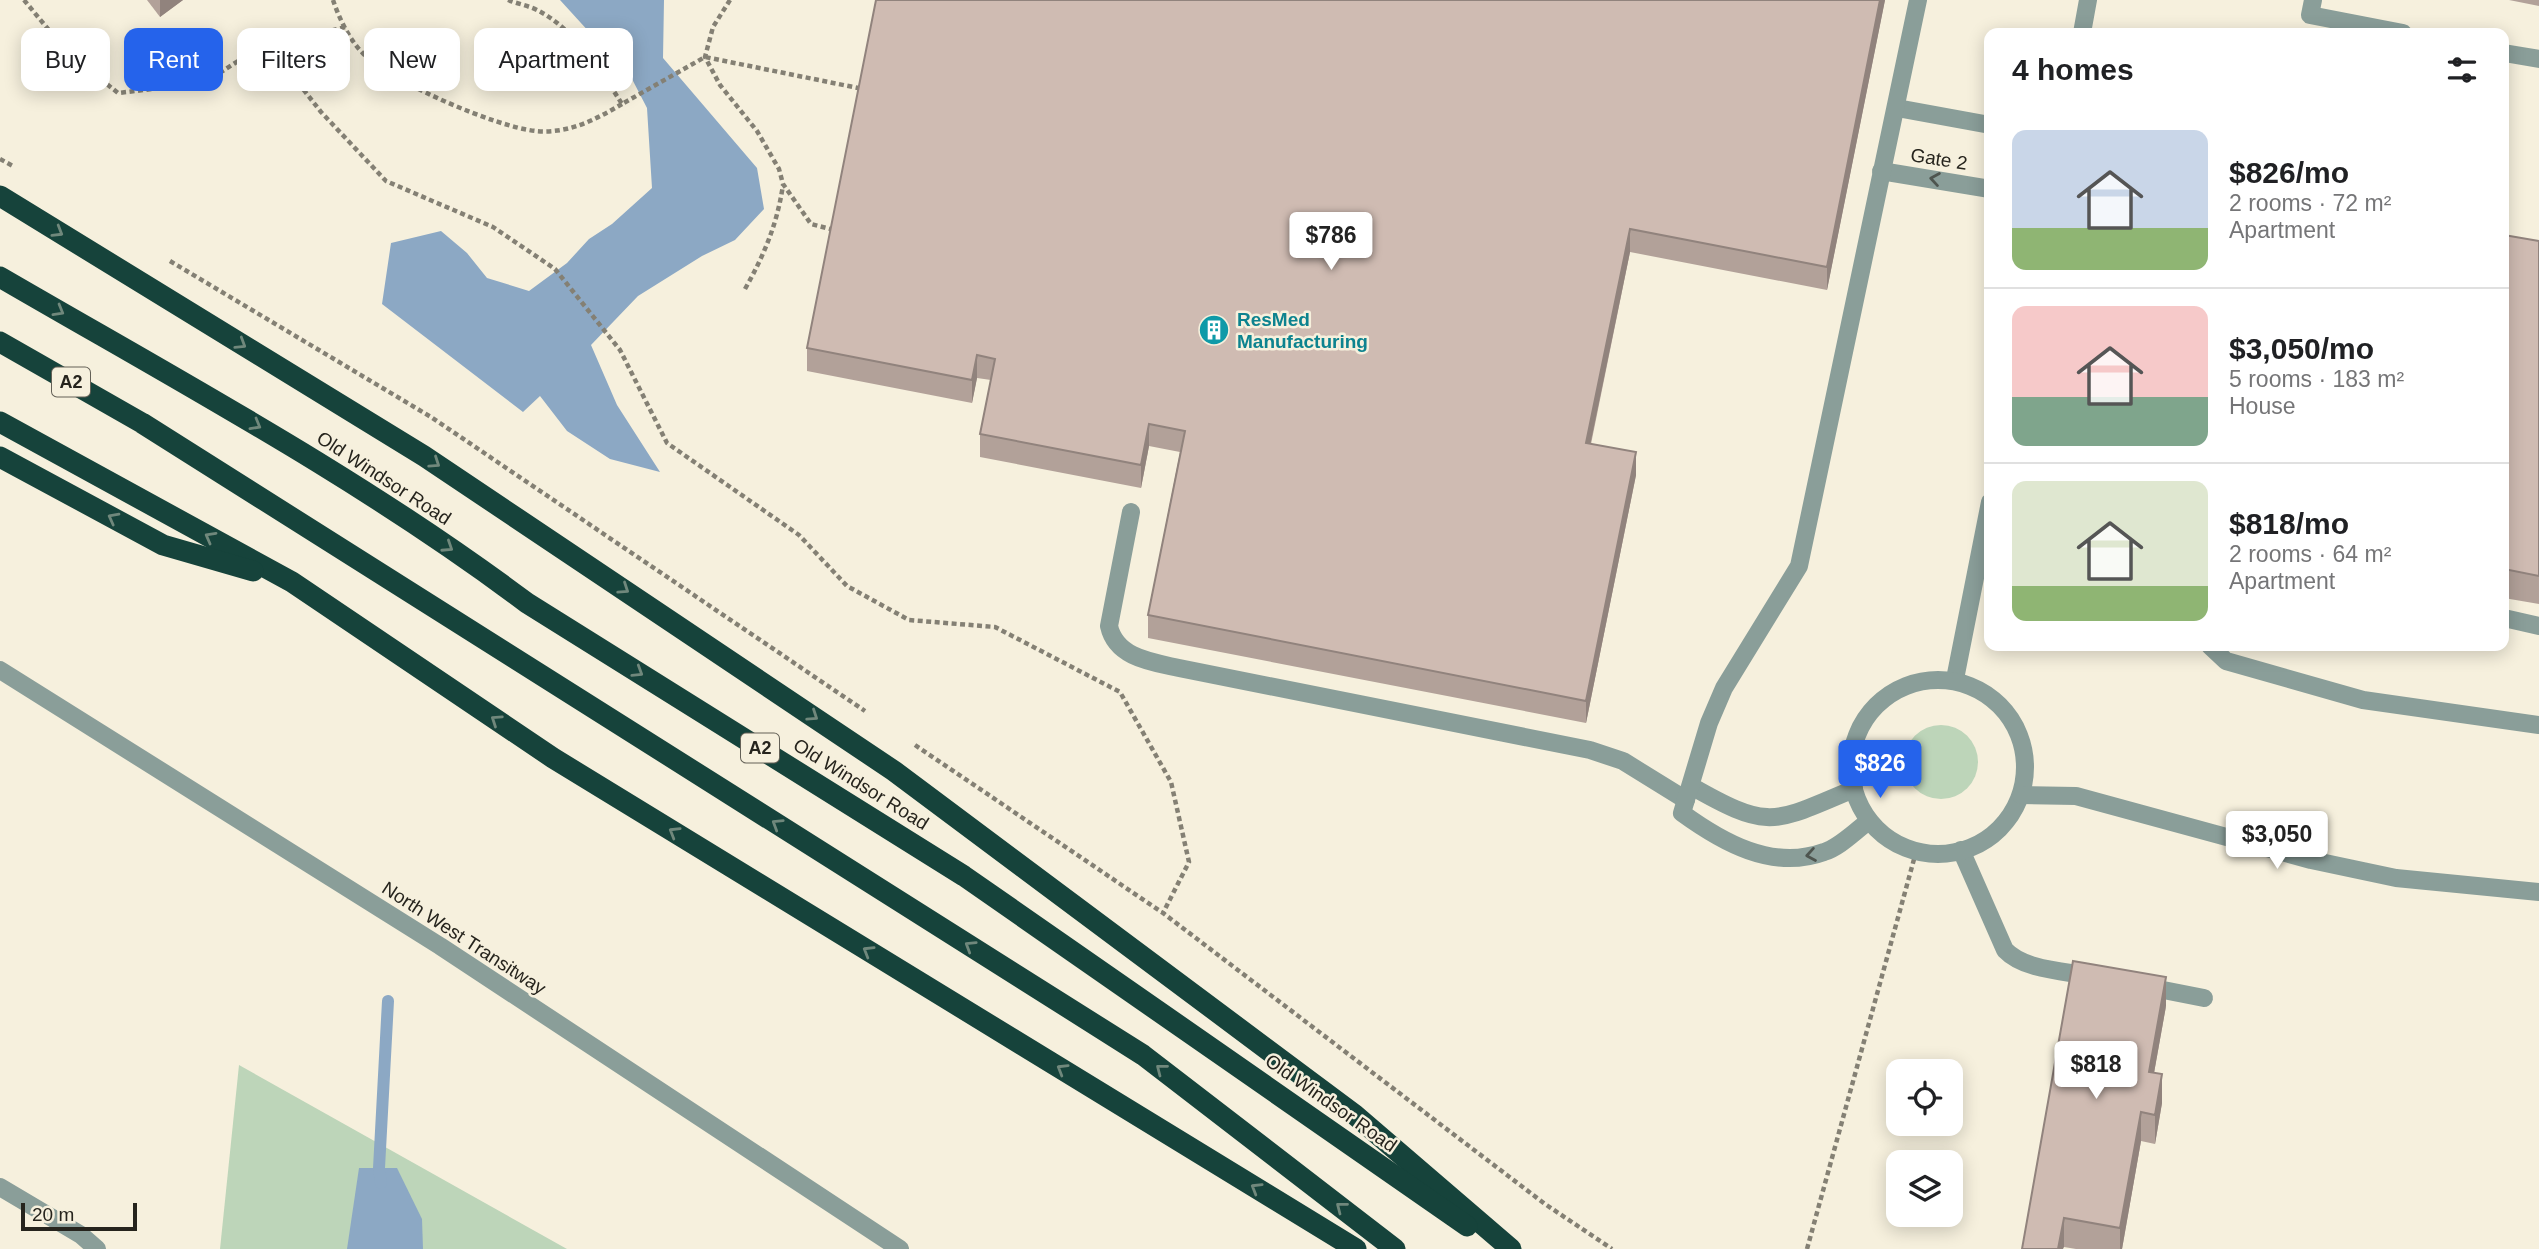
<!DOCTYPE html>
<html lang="en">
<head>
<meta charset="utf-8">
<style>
  :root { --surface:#fff; --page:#f6f6f6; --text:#202124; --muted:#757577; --line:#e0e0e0; --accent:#2563eb }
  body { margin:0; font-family:Helvetica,sans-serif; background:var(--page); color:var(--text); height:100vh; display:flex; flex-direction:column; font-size:26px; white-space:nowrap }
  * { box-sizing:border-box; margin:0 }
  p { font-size:23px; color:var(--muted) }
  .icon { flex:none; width:38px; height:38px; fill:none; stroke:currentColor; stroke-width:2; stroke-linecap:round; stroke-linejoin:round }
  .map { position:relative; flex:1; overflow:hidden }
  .sheet { position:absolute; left:1984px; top:28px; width:525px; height:623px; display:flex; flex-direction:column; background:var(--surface); border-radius:14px; box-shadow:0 4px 18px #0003 }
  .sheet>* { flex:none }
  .top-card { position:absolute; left:21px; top:28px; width:665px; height:63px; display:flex; gap:14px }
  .fabs { position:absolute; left:1886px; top:1059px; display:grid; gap:14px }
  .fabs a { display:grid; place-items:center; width:77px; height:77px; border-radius:14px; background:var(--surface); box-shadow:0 4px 18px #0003; font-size:35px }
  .scale { position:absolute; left:21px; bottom:18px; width:116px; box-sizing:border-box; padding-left:7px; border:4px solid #26241d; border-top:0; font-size:19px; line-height:24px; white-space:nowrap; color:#26241d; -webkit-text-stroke:5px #f6f0dd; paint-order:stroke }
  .price { position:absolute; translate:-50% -60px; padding:0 16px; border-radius:7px; background:#fff; color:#222; font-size:23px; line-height:46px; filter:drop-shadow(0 2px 4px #0008) }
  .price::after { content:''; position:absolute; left:50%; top:42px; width:21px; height:16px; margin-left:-10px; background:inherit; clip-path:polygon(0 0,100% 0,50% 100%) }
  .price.on { background:var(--accent); color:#fff }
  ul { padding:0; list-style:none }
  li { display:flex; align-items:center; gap:21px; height:175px; padding:0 28px }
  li+li { border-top:2px solid var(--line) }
  li span { display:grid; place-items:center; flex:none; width:196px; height:140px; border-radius:14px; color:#555 }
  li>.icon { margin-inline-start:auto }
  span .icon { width:84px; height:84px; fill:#fffc; stroke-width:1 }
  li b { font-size:30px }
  h2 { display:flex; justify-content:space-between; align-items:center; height:84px; padding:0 28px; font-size:30px }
  .tag { padding:0 24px; border-radius:14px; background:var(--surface); box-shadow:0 4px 18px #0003; font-size:24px; line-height:63px }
  .tag.on { background:var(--accent); color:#fff }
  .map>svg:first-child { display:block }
</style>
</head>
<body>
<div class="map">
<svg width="2539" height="1249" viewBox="0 0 2539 1249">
  <rect width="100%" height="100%" fill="#f6f0dd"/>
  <g fill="#bdd5b9">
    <circle cx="1941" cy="762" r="37"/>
    <path d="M239,1065L567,1249H220Z"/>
  </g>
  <g fill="#8ca8c4">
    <path d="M560,0H664L663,58L757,168L764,209L735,240L702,256L638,296L591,345L617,405L660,472L610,459L567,431L540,396L523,412L382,304L391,243L441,231L467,253L487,278L529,291L567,263L589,239L612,224L652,188L647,108L632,79Z"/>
    <path d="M359,1168H397L422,1219L423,1249H347Z"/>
  </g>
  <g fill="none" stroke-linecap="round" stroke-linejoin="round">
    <path stroke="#8ca8c4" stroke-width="12" d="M381,1183L379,1168L388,1001"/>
    <g stroke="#848074" stroke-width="4.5" stroke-dasharray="5 3.5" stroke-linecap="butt">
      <path d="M24,0L67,52L118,93L204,83L252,52"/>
      <path d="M333,0C340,21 352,45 369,59C400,85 496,127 536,131C568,134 595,120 622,104"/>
      <path d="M508,0C518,4 530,6 539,11C575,30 601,71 622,104L705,57L863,89"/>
      <path d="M730,0L713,27L705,57L720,85L757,131L779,169L783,184L811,224L834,230"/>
      <path d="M345,27L252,52L289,71L321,112L386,181L493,227L555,269L620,350L667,443L799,535L847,586L909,620L995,627L1120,692L1171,782L1189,862L1163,913"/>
      <path d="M0,159L13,166"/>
      <path d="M170,261L431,417L865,711"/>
      <path d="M745,289C764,255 777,225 783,185"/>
      <path d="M915,745L1163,913L1545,1204L1612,1249"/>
      <path d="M1807,1249L1916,852"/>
    </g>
    <g stroke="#8a9e99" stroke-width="18">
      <path d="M2313,0L2310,15L2403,33"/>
      <path d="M2504,53L2539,59"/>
      <path d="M1897,108L1990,125"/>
      <path d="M1881,171L1990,189"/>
      <path d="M1131,512L1109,626C1116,658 1152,662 1179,668L1590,750L1623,761L1686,800"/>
      <path d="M2504,618L2539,626"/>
      <path d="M2210,646L2226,661L2363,700L2539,725"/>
      <path d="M0,670L440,946L900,1249"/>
      <path d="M1691,786C1770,831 1773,823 1854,789"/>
      <path d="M1869,821C1855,831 1840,847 1824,852C1772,871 1722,842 1682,813L1709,723L1724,688L1799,566L1918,0"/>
      <path d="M1961,850L2005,950C2025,971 2067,971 2095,977"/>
      <path d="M2143,986L2204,998"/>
    </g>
    <g stroke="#8a9e99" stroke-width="18">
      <path d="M2082,33L2088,0"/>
      <path d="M1955,679L1990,502"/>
      <circle cx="1938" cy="767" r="87"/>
      <path d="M2021,795L2076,796L2311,860L2396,878L2539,892"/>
      <path d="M0,1187L81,1235L97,1249"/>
    </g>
    <g stroke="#16433b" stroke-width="21">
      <path d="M0,196L424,456L894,771L1355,1115L1511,1249"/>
      <path d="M0,277C179,381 362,479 527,603L964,876L1467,1226"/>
      <path d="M0,342L142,423L1143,1055L1395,1249"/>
      <path d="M0,422L292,582L553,758L1356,1249"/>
      <path d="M0,457L163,545L253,571"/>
    </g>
  </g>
  <g fill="#b2a199">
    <path d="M147,0H183L160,17Z"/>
    <path d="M876,0H1885L1827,290L1630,252L1591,444L1636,475L1586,723L1148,638V615L1180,452L1149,446L1141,488L980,457V434L991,380L977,378L972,403L807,371V348Z"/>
    <path d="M2509,0H2539V6Z"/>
    <path d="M2504,235L2539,241V604L2504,598Z"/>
    <path d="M2166,1006L2154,1073L2162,1103L2155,1144L2141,1141L2122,1249H2076L2064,1247L2022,1249Z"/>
  </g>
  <g fill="#91837d">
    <path d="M160,0H183L160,17Z"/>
    <path d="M1880,0H1885L1827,290V267Z"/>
    <path d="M1630,229V252L1586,465V443Z"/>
    <path d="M977,355V378L972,403V380Z"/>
    <path d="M1149,424V446L1141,488V465Z"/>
    <path d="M1636,452V475L1586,723V701Z"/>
    <path d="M2166,977V1006L2149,1101V1072Z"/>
    <path d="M2162,1074V1103L2155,1144V1115Z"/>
    <path d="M2141,1112V1141L2122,1249H2120V1228Z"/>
    <path d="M2064,1218V1247L2063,1249H2058Z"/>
  </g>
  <g fill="#cfbbb2" stroke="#91837d" stroke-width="2">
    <path d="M876,0H1880L1827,267L1630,229L1586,443L1636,452L1586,701L1148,615L1185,431L1149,424L1141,465L980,434L995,359L977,355L972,380L807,348Z"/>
    <path d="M2504,235L2539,241V576L2504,569Z"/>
    <path d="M2073,961L2166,977L2149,1072L2162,1074L2155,1115L2141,1112L2120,1228L2064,1218L2058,1249H2022Z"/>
  </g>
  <defs><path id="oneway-chevron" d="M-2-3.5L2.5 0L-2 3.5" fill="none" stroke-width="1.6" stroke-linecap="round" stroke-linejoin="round" transform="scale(1.75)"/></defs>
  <g stroke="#4e554f">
    <use href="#oneway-chevron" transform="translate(1935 179) rotate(-171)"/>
    <use href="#oneway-chevron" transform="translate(1811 855) rotate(170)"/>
  </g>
  <g stroke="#70887c">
    <use href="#oneway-chevron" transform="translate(58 232) rotate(31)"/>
    <use href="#oneway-chevron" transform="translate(59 311) rotate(30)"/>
    <use href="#oneway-chevron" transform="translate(241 344) rotate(32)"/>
    <use href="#oneway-chevron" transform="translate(256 425) rotate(30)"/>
    <use href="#oneway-chevron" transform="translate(435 463) rotate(34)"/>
    <use href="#oneway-chevron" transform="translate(113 518) rotate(-152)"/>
    <use href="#oneway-chevron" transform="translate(210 537) rotate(-151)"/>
    <use href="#oneway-chevron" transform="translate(448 547) rotate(33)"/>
    <use href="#oneway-chevron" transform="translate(624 589) rotate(34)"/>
    <use href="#oneway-chevron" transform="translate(638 672) rotate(32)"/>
    <use href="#oneway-chevron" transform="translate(813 716) rotate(34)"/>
    <use href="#oneway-chevron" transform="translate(496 720) rotate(-146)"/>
    <use href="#oneway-chevron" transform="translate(777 824) rotate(-148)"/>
    <use href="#oneway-chevron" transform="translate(674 832) rotate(-149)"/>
    <use href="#oneway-chevron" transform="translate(970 946) rotate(-148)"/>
    <use href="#oneway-chevron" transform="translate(868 951) rotate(-149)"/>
    <use href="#oneway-chevron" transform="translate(1062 1069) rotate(-149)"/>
    <use href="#oneway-chevron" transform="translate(1161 1069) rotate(-142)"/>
    <use href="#oneway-chevron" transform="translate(1256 1188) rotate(-149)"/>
    <use href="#oneway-chevron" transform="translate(1341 1207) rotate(-142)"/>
  </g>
  <defs>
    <g id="building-disc" transform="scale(1.575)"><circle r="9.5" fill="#0f9aa8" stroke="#f6f0dd"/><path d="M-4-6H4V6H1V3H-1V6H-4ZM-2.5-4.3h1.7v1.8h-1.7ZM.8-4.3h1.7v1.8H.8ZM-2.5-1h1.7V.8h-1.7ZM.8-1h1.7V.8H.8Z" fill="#fff"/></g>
  </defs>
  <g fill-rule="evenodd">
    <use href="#building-disc" x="1214" y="330"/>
  </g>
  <g text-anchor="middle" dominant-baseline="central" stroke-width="5" stroke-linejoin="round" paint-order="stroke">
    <g fill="#f6f0dd" stroke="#646157" stroke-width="2">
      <rect x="52" y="367.5" width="38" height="29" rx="5"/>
      <rect x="741" y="733.5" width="38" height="29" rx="5"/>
    </g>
    <g font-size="18" font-weight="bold" fill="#26241d">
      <text x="71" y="382">A2</text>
      <text x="760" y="748">A2</text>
    </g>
    <g font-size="19" fill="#26241d" stroke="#f6f0dd">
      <text transform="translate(1939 159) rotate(9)">Gate 2</text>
      <text transform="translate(384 478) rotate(33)">Old Windsor Road</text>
      <text transform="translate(861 784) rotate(32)">Old Windsor Road</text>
      <text transform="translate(464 938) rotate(33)">North West Transitway</text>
      <text transform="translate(1331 1103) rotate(35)">Old Windsor Road</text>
    </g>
    <g font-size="19" font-weight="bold" fill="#0d838f" stroke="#f6f0dd" text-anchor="start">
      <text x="1237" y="319">ResMed<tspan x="1237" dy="22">Manufacturing</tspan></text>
    </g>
  </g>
</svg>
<div class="fabs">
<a><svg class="icon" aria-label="locate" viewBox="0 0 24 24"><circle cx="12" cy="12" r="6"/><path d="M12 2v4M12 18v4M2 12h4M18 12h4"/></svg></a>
<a><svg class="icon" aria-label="layers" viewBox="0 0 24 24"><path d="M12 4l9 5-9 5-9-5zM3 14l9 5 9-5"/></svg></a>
</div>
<div class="scale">20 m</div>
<b class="price" style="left:1331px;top:272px">$786</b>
<b class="price on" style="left:1880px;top:800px">$826</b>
<b class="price" style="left:2277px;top:871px">$3,050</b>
<b class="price" style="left:2096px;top:1101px">$818</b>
<div class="top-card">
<a class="tag">Buy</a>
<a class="tag on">Rent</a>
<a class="tag">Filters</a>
<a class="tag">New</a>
<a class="tag">Apartment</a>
</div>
<section class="sheet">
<h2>4 homes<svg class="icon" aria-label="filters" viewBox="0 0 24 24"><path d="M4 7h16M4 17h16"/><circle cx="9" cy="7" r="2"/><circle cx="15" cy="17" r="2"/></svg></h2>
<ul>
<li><span style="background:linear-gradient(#c9d6e8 70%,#8fb573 0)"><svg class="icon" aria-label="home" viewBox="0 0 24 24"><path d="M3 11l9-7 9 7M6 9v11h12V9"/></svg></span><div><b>$826/mo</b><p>2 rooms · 72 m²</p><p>Apartment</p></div></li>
<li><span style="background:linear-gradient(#f6c9c9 65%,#7fa58c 0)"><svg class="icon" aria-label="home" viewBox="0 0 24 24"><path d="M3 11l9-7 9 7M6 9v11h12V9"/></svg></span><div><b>$3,050/mo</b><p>5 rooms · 183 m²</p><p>House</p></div></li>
<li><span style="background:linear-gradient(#dfe7d0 75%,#8fb573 0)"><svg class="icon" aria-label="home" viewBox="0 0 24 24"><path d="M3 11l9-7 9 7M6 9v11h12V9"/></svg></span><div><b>$818/mo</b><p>2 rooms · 64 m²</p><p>Apartment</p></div></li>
</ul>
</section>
</div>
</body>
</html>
